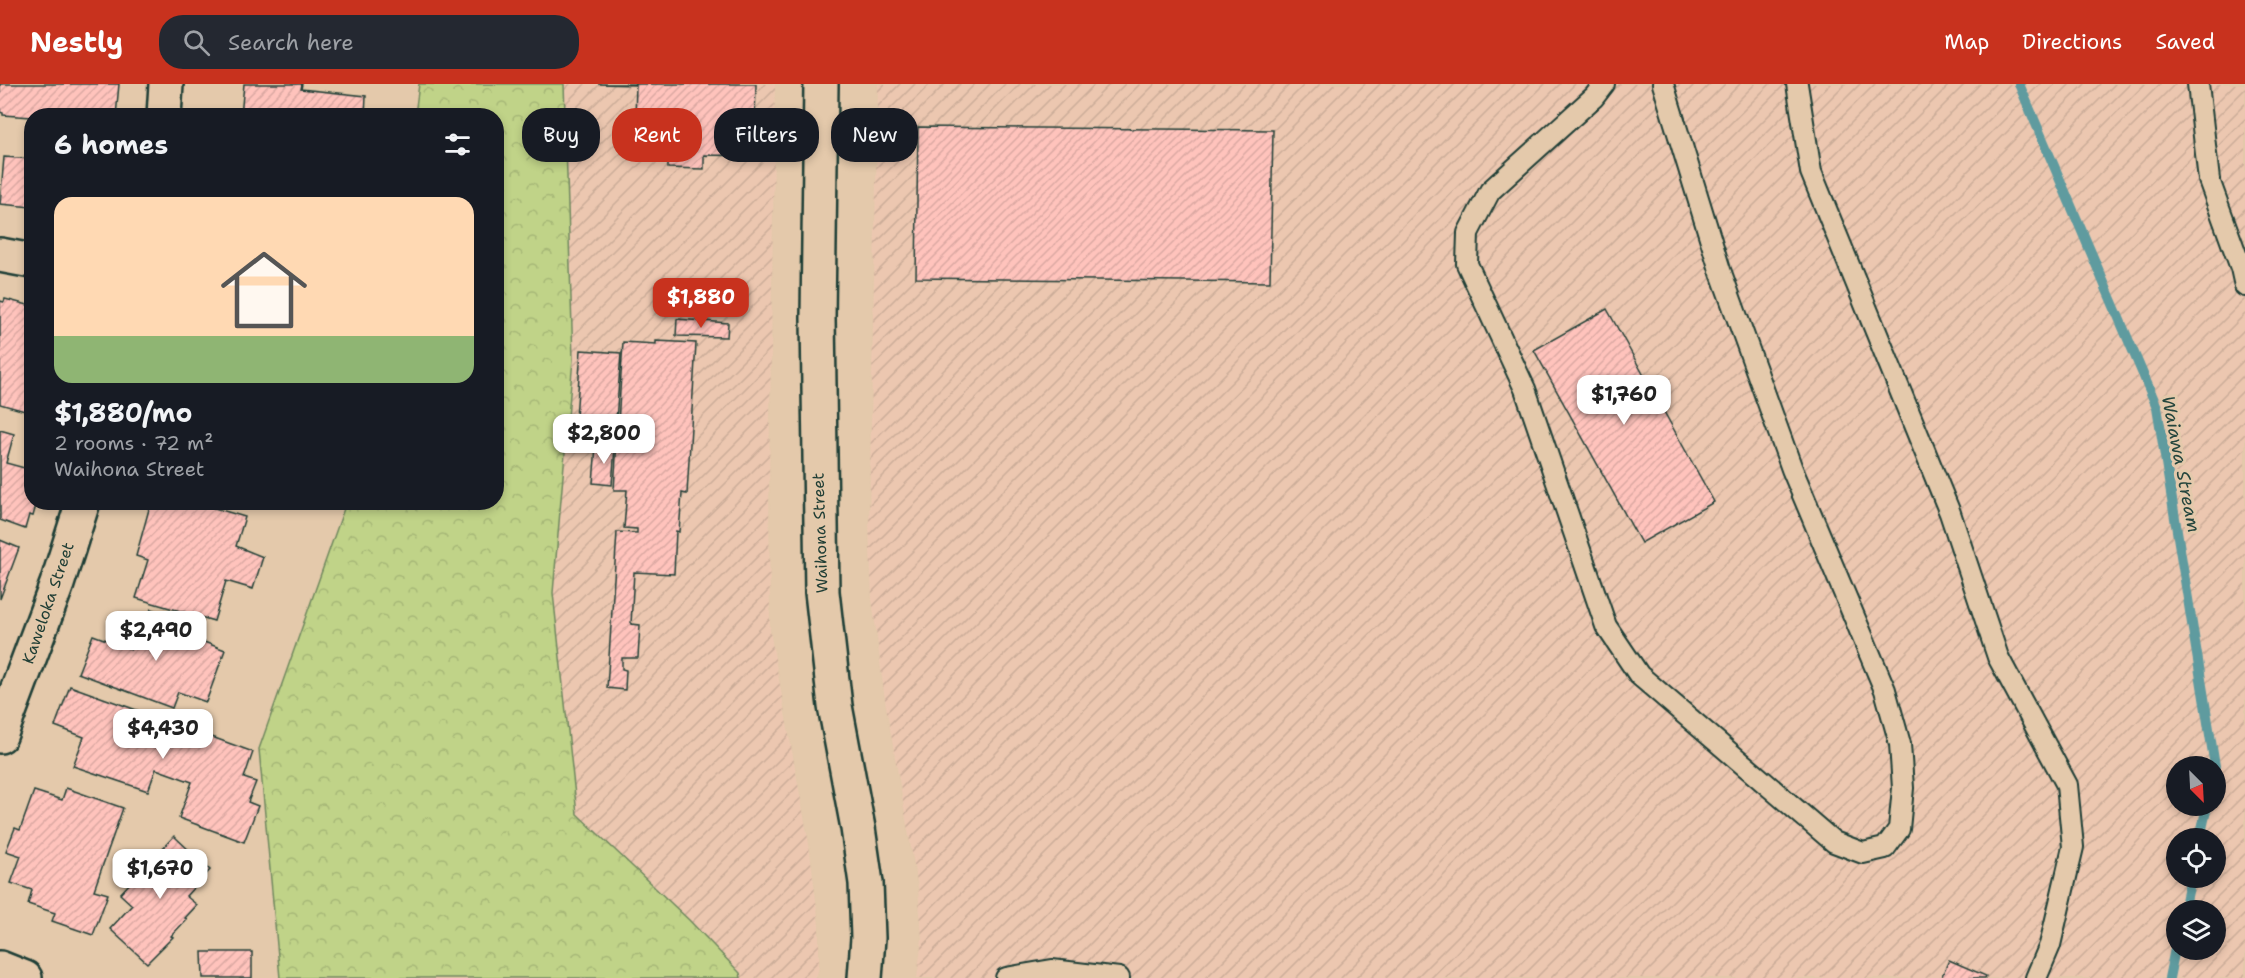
<!DOCTYPE html>
<html lang="en">
<head>
<meta charset="utf-8">
<style>
  :root { --surface:#171b24; --page:#242831; --text:#f1f3f6; --muted:#9ea1a6; --line:#363941; --accent:#c8321e }
  body { margin:0; font-family:"Shantell Sans",sans-serif; background:var(--page); color:var(--text); height:100vh; display:flex; flex-direction:column; font-size:22px; white-space:nowrap }
  * { box-sizing:border-box; margin:0 }
  p { font-size:20px; color:var(--muted) }
  .icon { flex:none; width:33px; height:33px; fill:none; stroke:currentColor; stroke-width:2; stroke-linecap:round; stroke-linejoin:round }
  .map { position:relative; flex:1; overflow:hidden }
  .details { position:absolute; left:24px; top:24px; width:480px; height:402px; display:flex; flex-direction:column; background:var(--surface); border-radius:24px; box-shadow:0 3px 9px #0003 }
  .details>* { flex:none }
  .hud { position:absolute; left:522px; top:24px; width:570px; height:54px; display:flex; gap:12px }
  .needle { width:39px; rotate:156deg }
  .buttons { position:absolute; left:2166px; top:672px; display:grid; gap:12px }
  .buttons a { display:grid; place-items:center; width:60px; height:60px; border-radius:50%; background:var(--surface); box-shadow:0 3px 9px #0003; font-size:30px }
  .price { position:absolute; translate:-50% -51px; padding:0 14px; border-radius:12px; background:#fff; color:#222; font-size:20px; line-height:39px; filter:drop-shadow(0 2px 3px #0008) }
  .price::after { content:''; position:absolute; left:50%; top:36px; width:18px; height:14px; margin-left:-9px; background:inherit; clip-path:polygon(0 0,100% 0,50% 100%) }
  .price.active { background:var(--accent); color:#fff }
  ul { padding:0; list-style:none }
  li { display:grid; align-content:center; gap:12px; height:318px; padding:0 30px }
  li+li { border-top:2px solid var(--line) }
  li span { display:grid; place-items:center; height:186px; border-radius:18px; color:#555 }
  li>.icon { margin-inline-start:auto }
  span .icon { width:108px; height:108px; fill:#fffc; stroke-width:1 }
  li b { font-size:26px }
  h2 { display:flex; justify-content:space-between; align-items:center; height:72px; padding:0 30px; font-size:26px }
  .tag { padding:0 21px; border-radius:24px; background:var(--surface); box-shadow:0 3px 9px #0003; font-size:21px; line-height:54px }
  .tag.active { background:var(--accent); color:#fff }
  header { display:flex; align-items:center; gap:36px; box-sizing:border-box; height:84px; padding:0 30px; background:var(--accent); color:#fff }
  header strong { font-size:28px }
  nav { display:flex; gap:33px; margin-inline-start:auto; font-size:21px }
  .search { width:420px; height:54px; background:var(--page); display:flex; align-items:center; gap:15px; box-sizing:border-box; padding:0 21px; border-radius:24px; color:var(--muted); font-size:22px }
  .map>svg:first-child { display:block }
</style>
</head>
<body>
<header>
<strong>Nestly</strong>
<div class="search"><svg class="icon" aria-label="search" viewBox="0 0 24 24"><circle cx="10" cy="10" r="6"/><path d="M15 15l6 6"/></svg>Search here</div>
<nav><a>Map</a><a>Directions</a><a>Saved</a></nav>
</header>
<div class="map">
<svg width="2245" height="894" viewBox="0 0 2245 894">
  <defs>
    <pattern id="industrial-furrows" width="10" height="10" patternUnits="userSpaceOnUse" patternTransform="scale(1.5)"><rect width="10" height="10" fill="#ecc7b0"/><path d="M-1 1l2-2M0 10L10 0M9 11l2-2" fill="none" stroke="#caac98"/></pattern>
    <pattern id="forest-crowns" width="20" height="18" patternUnits="userSpaceOnUse" patternTransform="scale(1.5)"><rect width="20" height="18" fill="#c0d388"/><path d="M2 6a3 3 0 1 1 6 0M12 15a3 3 0 1 1 6 0" fill="none" stroke="#a5b676"/></pattern>
    <pattern id="building-hatch" width="6" height="6" patternUnits="userSpaceOnUse" patternTransform="scale(1.5)"><rect width="6" height="6" fill="#ffc3bc"/><path d="M-1 1l2-2M0 6l6-6M5 7l2-2" fill="none" stroke="#daa8a2"/></pattern>
  </defs>
  <rect width="100%" height="100%" fill="#e4c9ab"/>
  <filter id="ink" filterUnits="userSpaceOnUse"><feTurbulence type="fractalNoise" baseFrequency=".0167" numOctaves="2"/><feDisplacementMap in="SourceGraphic" scale="12" xChannelSelector="R" yChannelSelector="G"/><feConvolveMatrix kernelMatrix="1 2 1 2 8 2 1 2 1" color-interpolation-filters="sRGB"/></filter>
  <g filter="url(#ink)">
    <g fill="url(#industrial-furrows)" fill-rule="evenodd">
      <path d="M564,0H775L769,397L770,547L809,760L819,841V882L816,894H741L740,889L689,836L577,730L553,509L573,275Z"/>
      <path d="M878,0H2245V894H917L922,855L918,803L885,616L872,515L869,439ZM2176,682H2216V722H2176ZM2176,754H2216V794H2176ZM2176,826H2216V866H2176Z"/>
    </g>
    <path fill="url(#forest-crowns)" stroke="#70885e" stroke-width="1.5" d="M419,0H564L573,275L553,509L577,730L689,836L740,889L741,894H280L259,665L346,419L496,418V32L415,31Z"/>
    <g fill="none" stroke-linecap="round" stroke-linejoin="round">
      <g stroke="#5f9b9f" stroke-width="10">
        <path d="M2019,0L2157,323L2215,682"/>
        <path d="M2200,754L2207,722"/>
        <path d="M2184,826L2191,794"/>
        <path d="M2169,894L2176,860"/>
      </g>
    </g>
    <g fill="url(#building-hatch)" stroke="#1f3d34" stroke-width="1.5">
      <path d="M0,0H119L116,32L32,33L3,31V29L0,28Z"/>
      <path d="M244,0H302L301,5L366,12L365,32H241Z"/>
      <path d="M598,0H756L754,72L704,71V85L668,84V68L635,35L636,1Z"/>
      <path d="M918,43L1273,46L1270,198L916,194Z"/>
      <path d="M4,73L32,75V123L0,120Z"/>
      <path d="M5,215L32,222V329L0,320V217L4,218Z"/>
      <path d="M1607,225L1714,418L1641,459L1534,266Z"/>
      <path d="M677,235L728,239L727,253L676,252Z"/>
      <path d="M656,257L696,259L687,410L682,409L679,448L676,447L674,490L634,488L631,540L640,541L638,574H622V585L626,586L625,606L607,604L617,448L637,449V445L624,444L627,406H614L623,258L656,260Z"/>
      <path d="M581,266L621,269L615,350L575,347Z"/>
      <path d="M0,346L14,350L6,379L32,386V418H37L33,432L29,431L25,445L0,436Z"/>
      <path d="M596,362L615,363L612,401L593,399Z"/>
      <path d="M151,418H194L245,433L236,462L263,473L253,505L226,497L214,537L136,514L148,476L136,472Z"/>
      <path d="M0,456L19,464L0,515Z"/>
      <path d="M151,525L182,537L178,548L225,566L206,618L178,608L172,624L78,589L93,551L131,565L142,536L147,537Z"/>
      <path d="M70,602L142,628L135,646L144,650L149,636L177,646L179,641L253,668L244,694L256,698L248,718L258,722L244,758L179,734L192,698L156,685L148,707L73,682L84,653L55,642Z"/>
      <path d="M66,704L123,724L94,806L108,810L93,851L52,837L55,829L28,820L32,806L11,799L21,772L6,767L15,744L20,746L34,707L62,716Z"/>
      <path d="M174,752L210,786L186,812L197,821L185,834L187,835L171,852L173,853L147,879L110,845L132,821L120,810Z"/>
      <path d="M202,868H252V894H203Z"/>
      <path d="M1949,876L1986,892L1985,894H1941Z"/>
    </g>
    <g fill="none" stroke-linecap="round" stroke-linejoin="round">
      <g stroke="#1f3d34" stroke-width="24">
        <g id="lane">
          <path d="M1604,0L1594,13L1490,107L1468,149L1467,180L1525,305L1606,542L1639,591L1834,758L1863,769L1885,764L1899,745L1903,704L1900,660L1885,606L1792,385L1720,186L1663,0"/>
          <path d="M1797,0L1811,88L1950,429L1998,573L2067,701L2073,763L2050,861L2036,894"/>
          <path d="M2198,0L2209,96L2241,184L2245,202"/>
          <path d="M1006,894L1052,886L1119,894"/>
        </g>
      </g>
      <g stroke="#1f3d34" stroke-width="38">
        <g id="street">
          <path d="M164,32L166,0"/>
          <path d="M0,171L32,177"/>
          <path d="M0,652L57,500L83,418"/>
          <path d="M0,884L25,894"/>
        </g>
      </g>
      <g stroke="#1f3d34" stroke-width="38">
        <path id="secondary" d="M821,0L818,234L822,508L835,622L858,744L866,799L868,854L865,894"/>
      </g>
      <use href="#lane" stroke="#e4c9ab" stroke-width="20"/>
      <use href="#street" stroke="#e4c9ab" stroke-width="33"/>
      <use href="#secondary" stroke="#e4c9ab" stroke-width="33"/>
    </g>
  </g>
  <g text-anchor="middle" dominant-baseline="central" stroke-width="6" stroke-linejoin="round" paint-order="stroke">
    <g font-size="16" fill="#1f3d34" stroke="#e4c9ab">
      <text transform="translate(820 449) rotate(-92)">Waihona Street</text>
      <text transform="translate(48 519) rotate(-71)">Kaweloka Street</text>
    </g>
    <g font-size="18" font-style="italic" fill="#24453d" stroke="#e4c9ab">
      <text transform="translate(2181 380) rotate(79)">Waiawa Stream</text>
    </g>
  </g>
</svg>
<div class="buttons">
<a><svg class="needle" viewBox="-14 -14 28 28"><path d="M0-13l5 13h-10z" fill="#e53935"/><path d="M0 13l5-13h-10z" fill="#9ea1a6"/></svg></a>
<a><svg class="icon" aria-label="locate" viewBox="0 0 24 24"><circle cx="12" cy="12" r="6"/><path d="M12 2v4M12 18v4M2 12h4M18 12h4"/></svg></a>
<a><svg class="icon" aria-label="layers" viewBox="0 0 24 24"><path d="M12 4l9 5-9 5-9-5zM3 14l9 5 9-5"/></svg></a>
</div>
<b class="price active" style="left:701px;top:245px">$1,880</b>
<b class="price" style="left:1624px;top:342px">$1,760</b>
<b class="price" style="left:604px;top:381px">$2,800</b>
<b class="price" style="left:156px;top:578px">$2,490</b>
<b class="price" style="left:163px;top:676px">$4,430</b>
<b class="price" style="left:160px;top:816px">$1,670</b>
<div class="hud">
<a class="tag">Buy</a>
<a class="tag active">Rent</a>
<a class="tag">Filters</a>
<a class="tag">New</a>
</div>
<section class="details">
<h2>6 homes<svg class="icon" aria-label="filters" viewBox="0 0 24 24"><path d="M4 7h16M4 17h16"/><circle cx="9" cy="7" r="2"/><circle cx="15" cy="17" r="2"/></svg></h2>
<ul>
<li><span style="background:linear-gradient(#ffd9b3 75%,#8fb573 0)"><svg class="icon" aria-label="home" viewBox="0 0 24 24"><path d="M3 11l9-7 9 7M6 9v11h12V9"/></svg></span><div><b>$1,880/mo</b><p>2 rooms · 72 m²</p><p>Waihona Street</p></div></li>
</ul>
</section>
</div>
</body>
</html>
